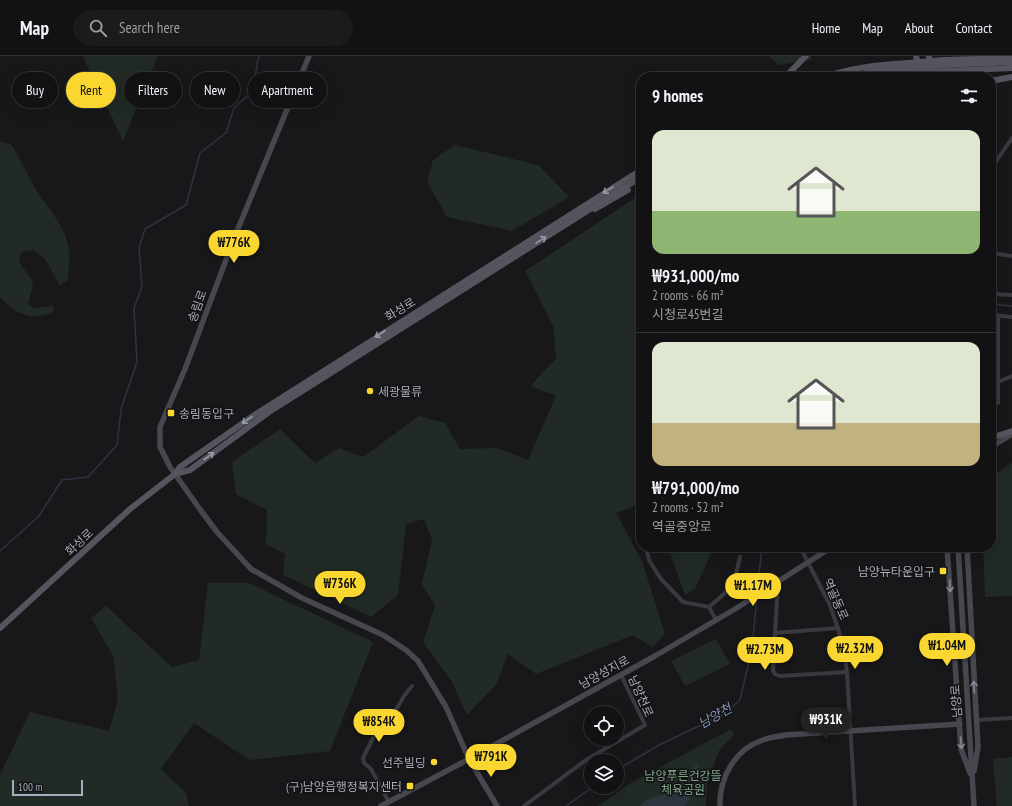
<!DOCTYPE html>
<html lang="en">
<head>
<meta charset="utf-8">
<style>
  :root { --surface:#121214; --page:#1b1b1d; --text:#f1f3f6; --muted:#9c9ea0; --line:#313234; --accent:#fad730 }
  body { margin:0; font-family:"PT Sans Narrow","Noto Sans KR",sans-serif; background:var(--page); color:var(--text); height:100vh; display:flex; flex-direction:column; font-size:15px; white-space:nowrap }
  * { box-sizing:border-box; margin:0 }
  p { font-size:13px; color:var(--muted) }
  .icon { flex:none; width:22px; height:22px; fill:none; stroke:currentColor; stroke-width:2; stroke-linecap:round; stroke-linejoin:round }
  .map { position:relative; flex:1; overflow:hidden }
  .details { position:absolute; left:636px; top:16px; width:360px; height:480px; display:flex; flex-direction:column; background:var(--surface); border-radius:16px; box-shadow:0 4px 16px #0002,0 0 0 1px var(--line) }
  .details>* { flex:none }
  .hud { position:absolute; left:12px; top:16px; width:380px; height:36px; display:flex; gap:8px }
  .fabs { position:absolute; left:584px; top:650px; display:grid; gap:8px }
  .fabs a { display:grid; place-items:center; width:40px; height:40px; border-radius:50%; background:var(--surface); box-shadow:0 4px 16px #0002,0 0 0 1px var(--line); font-size:20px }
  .scale { position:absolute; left:12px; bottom:10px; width:71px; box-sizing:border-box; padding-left:4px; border:2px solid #a9acba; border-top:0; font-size:11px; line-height:14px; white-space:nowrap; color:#a9acba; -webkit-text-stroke:3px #131315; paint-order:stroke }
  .price { position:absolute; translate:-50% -34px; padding:0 9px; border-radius:14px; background:var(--accent); color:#111; font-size:13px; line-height:26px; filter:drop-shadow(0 1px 2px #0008) }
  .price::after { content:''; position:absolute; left:50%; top:24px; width:12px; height:9px; margin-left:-6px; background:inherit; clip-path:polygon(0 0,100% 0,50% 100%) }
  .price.current { background:#222; color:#fff }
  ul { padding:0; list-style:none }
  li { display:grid; align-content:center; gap:8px; height:212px; padding:0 16px }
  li+li { border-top:1px solid var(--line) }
  li span { display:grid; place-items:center; height:124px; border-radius:12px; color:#555 }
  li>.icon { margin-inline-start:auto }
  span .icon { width:72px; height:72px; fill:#fffc; stroke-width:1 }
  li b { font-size:17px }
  h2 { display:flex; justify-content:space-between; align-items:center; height:48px; padding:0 16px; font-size:17px }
  .tag { padding:0 14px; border-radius:18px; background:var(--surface); box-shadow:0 4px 16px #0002,0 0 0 1px var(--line); font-size:14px; line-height:36px }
  .tag.current { background:var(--accent); color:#111 }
  header { display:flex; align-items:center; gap:24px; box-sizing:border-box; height:56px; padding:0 20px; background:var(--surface); border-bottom:1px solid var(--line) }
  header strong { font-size:19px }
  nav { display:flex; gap:22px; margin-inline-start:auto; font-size:14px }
  .search { width:280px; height:36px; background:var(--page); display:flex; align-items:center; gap:10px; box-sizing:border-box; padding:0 14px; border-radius:22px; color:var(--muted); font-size:15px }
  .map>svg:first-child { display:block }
</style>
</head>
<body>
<header>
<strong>Map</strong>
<div class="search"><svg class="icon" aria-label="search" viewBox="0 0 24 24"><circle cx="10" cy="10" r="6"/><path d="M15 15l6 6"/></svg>Search here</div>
<nav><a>Home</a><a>Map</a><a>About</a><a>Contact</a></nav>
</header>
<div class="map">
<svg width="1012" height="750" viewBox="0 0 1012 750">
  <rect width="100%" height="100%" fill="#18181a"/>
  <g fill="#212a24">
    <path d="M83,0H158L123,85L83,1Z"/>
    <path d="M769,0H811V4L779,9Z"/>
    <path d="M0,86L11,88C20,102 27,118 35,132C58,168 76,178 67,225L59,229L46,204L33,194L21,196L19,206L31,223L33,229L28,248L33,252L54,250L53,256C30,266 17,258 0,241Z"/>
    <path d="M455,89L538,109L569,141L512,175L447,161L427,126L433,104Z"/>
    <path d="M641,138V448L616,457L642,505L665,578L652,591L633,579L536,618L508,598L496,629L467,659L452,626L423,586L435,550L422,528L432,484L424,463L406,468L398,539L371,561L283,519L285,498L266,488L267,454L236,438L232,406L280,373L315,407L339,392L363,401L419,360L445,367L460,393L497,392L528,404L556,340L530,330L556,303L553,270L525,215Z"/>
    <path d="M1012,407V540L985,541L983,491H991V421Z"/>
    <path d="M668,491H714L695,533L685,539Z"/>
    <path d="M208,527H249L373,586L330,695L249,704L194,667L161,713L186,737L189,750H0V719L30,656L109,675L118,643L113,600L91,562L106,550L172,611L199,604Z"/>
    <path d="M716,583L730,608L685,630L671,605Z"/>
    <path d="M731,673L734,679L720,693L707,724L706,750H598L629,728Z"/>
    <path d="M1012,701V750H997L993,703Z"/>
  </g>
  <path fill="#2d343f" d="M697,708L699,711L691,723L690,744L684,750H639L648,743L673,736Z"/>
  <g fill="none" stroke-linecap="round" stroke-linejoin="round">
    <g stroke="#2d343f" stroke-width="1.5">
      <path d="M991,248L1012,250"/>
      <path d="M0,495L39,460L62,424L88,421L117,389L121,353L137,306L134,252L142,230L139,192L145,173L186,149L200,97L226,77L234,52L253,35L258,3L260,0"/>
      <path d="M757,537L762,491"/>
      <path d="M617,714L659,689L724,658L740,644L752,592L757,541"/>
      <path d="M566,750L593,731"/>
    </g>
    <g stroke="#39393f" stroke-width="4">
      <path d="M991,113L1012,82"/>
      <path d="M991,197L1012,200"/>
      <path d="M991,238L1012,239"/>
      <path d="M991,259L1012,261"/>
      <path d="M998,326L1012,320"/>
      <path d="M998,347V259"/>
      <path d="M641,430V466"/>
      <path d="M646,491L649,504L661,523L683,546L709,551L716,564"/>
      <path d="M800,491L830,549L843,588L847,616L855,750"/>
      <path d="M778,525L773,614L775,618L780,620L847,616"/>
      <path d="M709,551L733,530L740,501"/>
      <path d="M775,577L838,572"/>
      <path d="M976,664L1012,662"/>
      <path d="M389,746L371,713L364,707L363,702L375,678L393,659L404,640L412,630"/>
      <path d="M524,750L586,704L645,669L621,619"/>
    </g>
    <g stroke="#46474f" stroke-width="5.5">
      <path d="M309,0L235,180L185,313L160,371V391L170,411L199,452L217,476L251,513L302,542L383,579L406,594L418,605L446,651L469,703L497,750"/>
      <path d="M991,391L1012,378"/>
      <path d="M947,491L961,693L970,717"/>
      <path d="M958,491L974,750"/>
      <path d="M967,491L978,691L974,715"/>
      <path d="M381,750L469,703L655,600L735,553L832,491"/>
      <path d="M720,750C719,722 735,693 763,684C770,681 778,681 785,679L960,668"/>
    </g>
    <g stroke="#54555e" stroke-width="6">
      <path d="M916,0L921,21"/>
      <path d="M929,0L931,21"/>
      <path d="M943,4L1012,2"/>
      <path d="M944,9L1012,6"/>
      <path d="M867,15L909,12"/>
      <path d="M945,15L1012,12"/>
      <path d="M785,21L806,0"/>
      <path d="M825,21C851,11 881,9 909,7"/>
      <path d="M863,21L910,17"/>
      <path d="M991,25L1012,21"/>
      <path d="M595,153L628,134"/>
      <path d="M991,382L1012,375"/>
      <path d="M175,418L190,414L269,356L641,121"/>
      <path d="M0,572L130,453L175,418L180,411L256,358L641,114"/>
    </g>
    <g stroke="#54555e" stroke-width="6">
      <path d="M909,7L943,4"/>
      <path d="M909,12L944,9"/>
      <path d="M910,17L945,15"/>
    </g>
  </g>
  <defs><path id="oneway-shaft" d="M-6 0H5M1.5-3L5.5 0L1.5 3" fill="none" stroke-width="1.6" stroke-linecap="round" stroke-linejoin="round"/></defs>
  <g stroke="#989ba8">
    <use href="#oneway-shaft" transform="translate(608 134) rotate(148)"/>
    <use href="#oneway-shaft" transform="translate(541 184) rotate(-32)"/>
    <use href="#oneway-shaft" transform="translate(380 278) rotate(147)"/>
    <use href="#oneway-shaft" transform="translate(247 364) rotate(145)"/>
    <use href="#oneway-shaft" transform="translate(209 400) rotate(-36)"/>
  </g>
  <g stroke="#868995">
    <use href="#oneway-shaft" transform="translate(950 530) rotate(86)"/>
    <use href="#oneway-shaft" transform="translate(974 631) rotate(-93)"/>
    <use href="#oneway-shaft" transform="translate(961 687) rotate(85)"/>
  </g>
  <g fill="#fad730" stroke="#131315" stroke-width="1.5">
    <circle cx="370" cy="335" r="4"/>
    <rect x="167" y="353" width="8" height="8" rx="2"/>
    <rect x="939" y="511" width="8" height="8" rx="2"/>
    <circle cx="434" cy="706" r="4"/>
    <rect x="406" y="726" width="8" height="8" rx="2"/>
  </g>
  <g text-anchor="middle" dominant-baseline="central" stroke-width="3" stroke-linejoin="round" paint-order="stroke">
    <g font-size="12" fill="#a9acba" stroke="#131315">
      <text transform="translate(197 250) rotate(-70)">송림로</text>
      <text transform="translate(400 253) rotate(-32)">화성로</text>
      <text transform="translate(79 486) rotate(-43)">화성로</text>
      <text transform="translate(836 543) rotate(66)">역골동로</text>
      <text transform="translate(604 616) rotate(-29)">남양성지로</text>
      <text transform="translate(641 640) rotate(66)">남양천로</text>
      <text transform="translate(956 645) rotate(-94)">남양로</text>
    </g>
    <g font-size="12" fill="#a9acba" stroke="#131315" text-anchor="end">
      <text x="378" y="335" text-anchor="start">세광물류</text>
      <text x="179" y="357" text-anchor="start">송림동입구</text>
      <text x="935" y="515">남양뉴타운입구</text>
      <text x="426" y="706">선주빌딩</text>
      <text x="402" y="730">(구)남양읍행정복지센터</text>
    </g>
    <g font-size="12" fill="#80a688" stroke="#131315">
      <text x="683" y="719">남양푸른건강뜰<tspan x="683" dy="14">체육공원</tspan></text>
    </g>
    <g font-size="13" font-style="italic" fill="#7f94b7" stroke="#131315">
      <text transform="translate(715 660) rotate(-30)">남양천</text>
    </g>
  </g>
</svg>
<div class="fabs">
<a><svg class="icon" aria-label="locate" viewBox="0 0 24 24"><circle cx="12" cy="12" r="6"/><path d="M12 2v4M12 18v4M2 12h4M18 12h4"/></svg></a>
<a><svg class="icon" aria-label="layers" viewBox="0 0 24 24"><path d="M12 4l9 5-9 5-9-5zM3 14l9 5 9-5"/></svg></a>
</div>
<div class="scale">100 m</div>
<b class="price" style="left:234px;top:208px">₩776K</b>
<b class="price" style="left:340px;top:549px">₩736K</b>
<b class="price" style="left:753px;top:551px">₩1.17M</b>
<b class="price" style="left:947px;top:611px">₩1.04M</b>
<b class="price" style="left:855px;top:614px">₩2.32M</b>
<b class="price" style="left:765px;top:615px">₩2.73M</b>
<b class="price current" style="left:826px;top:685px">₩931K</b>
<b class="price" style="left:379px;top:687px">₩854K</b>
<b class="price" style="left:491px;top:722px">₩791K</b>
<div class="hud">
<a class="tag">Buy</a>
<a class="tag current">Rent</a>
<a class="tag">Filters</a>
<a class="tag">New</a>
<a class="tag">Apartment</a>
</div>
<section class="details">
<h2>9 homes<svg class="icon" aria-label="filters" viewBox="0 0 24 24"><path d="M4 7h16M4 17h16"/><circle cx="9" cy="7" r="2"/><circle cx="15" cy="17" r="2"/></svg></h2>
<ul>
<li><span style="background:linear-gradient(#dfe7d0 65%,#8fb573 0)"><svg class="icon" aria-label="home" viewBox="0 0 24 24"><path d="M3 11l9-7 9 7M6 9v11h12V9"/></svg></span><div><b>₩931,000/mo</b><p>2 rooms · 66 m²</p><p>시청로45번길</p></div></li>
<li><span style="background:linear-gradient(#dfe7d0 65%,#c2b280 0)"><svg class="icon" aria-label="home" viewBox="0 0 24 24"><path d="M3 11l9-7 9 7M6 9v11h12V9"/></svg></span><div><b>₩791,000/mo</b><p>2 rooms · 52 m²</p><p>역골중앙로</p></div></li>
</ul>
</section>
</div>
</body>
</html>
